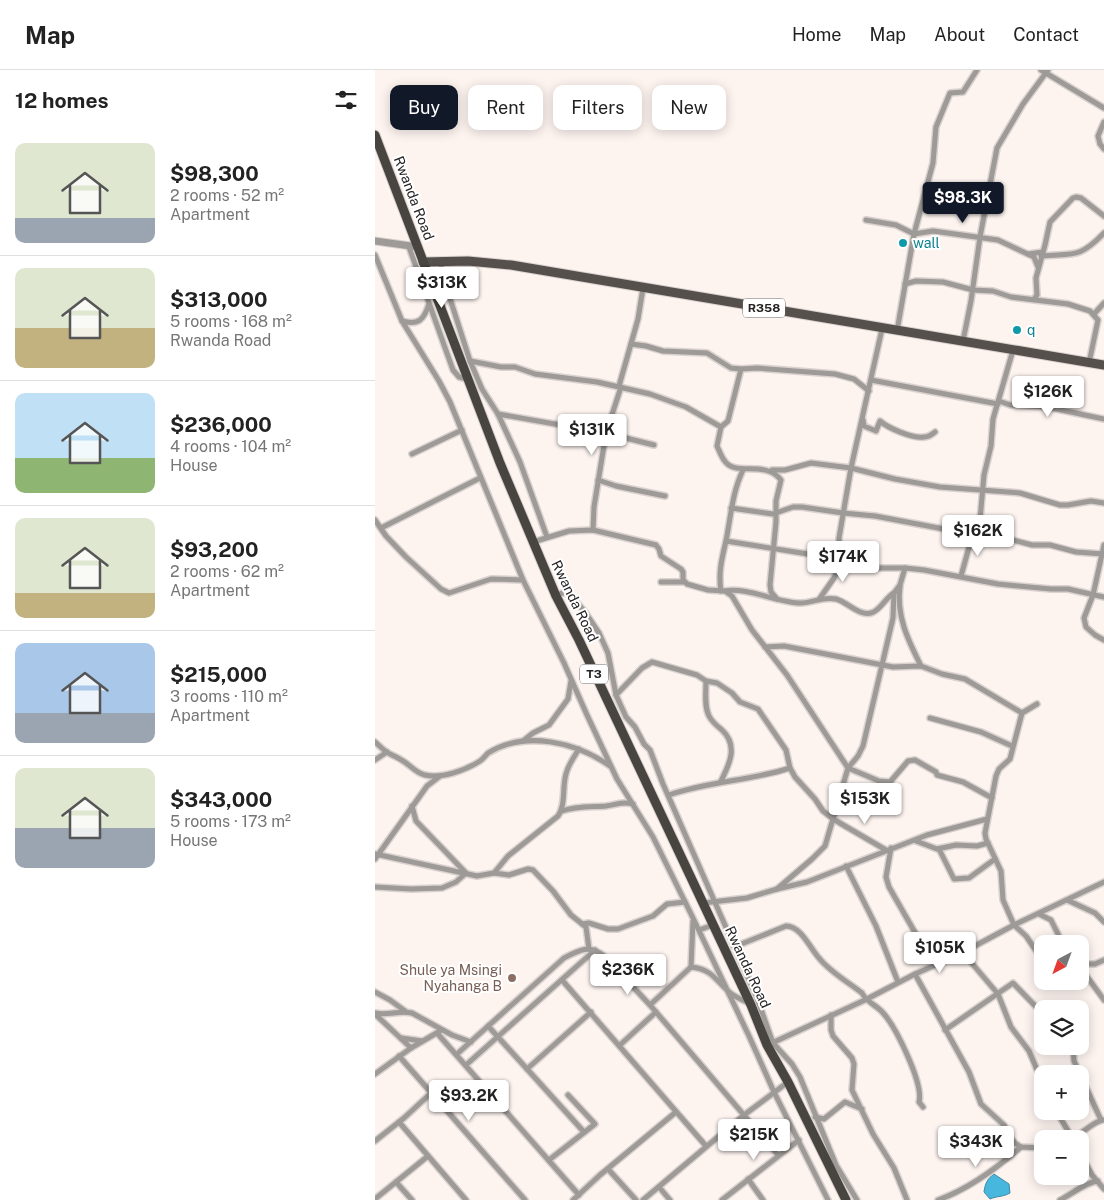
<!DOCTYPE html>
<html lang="en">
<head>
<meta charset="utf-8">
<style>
  :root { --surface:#fff; --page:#f2f2f2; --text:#222; --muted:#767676; --line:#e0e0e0; --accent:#111827 }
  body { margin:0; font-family:"Public Sans",sans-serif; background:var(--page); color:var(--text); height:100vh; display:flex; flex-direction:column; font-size:19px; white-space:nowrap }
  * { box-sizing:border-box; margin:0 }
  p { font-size:16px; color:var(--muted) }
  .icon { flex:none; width:28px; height:28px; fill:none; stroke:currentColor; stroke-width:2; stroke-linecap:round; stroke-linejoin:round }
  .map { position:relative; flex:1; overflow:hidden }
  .panel { display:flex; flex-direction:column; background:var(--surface); width:375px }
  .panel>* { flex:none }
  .hud { position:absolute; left:15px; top:15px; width:475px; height:45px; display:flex; gap:10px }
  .needle { width:32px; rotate:221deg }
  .controls { position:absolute; left:659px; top:865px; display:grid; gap:10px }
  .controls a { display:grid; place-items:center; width:55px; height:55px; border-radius:10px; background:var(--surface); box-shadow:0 2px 12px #0003; font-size:25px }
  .price { position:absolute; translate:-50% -42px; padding:0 11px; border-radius:5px; background:#fff; color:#222; font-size:16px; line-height:32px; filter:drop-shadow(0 1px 2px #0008) }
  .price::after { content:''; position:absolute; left:50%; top:30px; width:15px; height:11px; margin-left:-8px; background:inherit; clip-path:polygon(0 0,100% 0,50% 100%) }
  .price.on { background:var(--accent); color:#fff }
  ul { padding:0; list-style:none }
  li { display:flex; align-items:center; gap:15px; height:125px; padding:0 15px }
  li+li { border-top:1px solid var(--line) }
  li span { display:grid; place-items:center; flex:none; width:140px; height:100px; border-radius:10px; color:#555 }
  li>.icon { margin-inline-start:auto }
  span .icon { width:60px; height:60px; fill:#fffc; stroke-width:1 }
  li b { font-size:21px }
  h2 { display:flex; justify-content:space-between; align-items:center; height:60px; padding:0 15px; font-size:21px }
  .tag { padding:0 18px; border-radius:10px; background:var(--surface); box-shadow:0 2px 12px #0003; font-size:18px; line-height:45px }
  .tag.on { background:var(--accent); color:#fff }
  header { display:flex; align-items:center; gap:30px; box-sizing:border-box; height:70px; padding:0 25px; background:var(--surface); border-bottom:1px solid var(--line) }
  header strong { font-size:24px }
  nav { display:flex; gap:28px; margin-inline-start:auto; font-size:18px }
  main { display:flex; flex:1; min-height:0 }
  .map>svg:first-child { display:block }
</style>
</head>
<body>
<header>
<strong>Map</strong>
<nav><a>Home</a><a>Map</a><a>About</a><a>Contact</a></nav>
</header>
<main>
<section class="panel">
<h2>12 homes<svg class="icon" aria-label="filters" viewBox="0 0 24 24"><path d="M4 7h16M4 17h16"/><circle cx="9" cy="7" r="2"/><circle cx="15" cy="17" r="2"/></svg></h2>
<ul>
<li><span style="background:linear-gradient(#dfe7d0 75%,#9aa5b1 0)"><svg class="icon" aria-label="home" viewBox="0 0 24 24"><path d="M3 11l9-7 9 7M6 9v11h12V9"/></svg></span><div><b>$98,300</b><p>2 rooms · 52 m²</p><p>Apartment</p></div></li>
<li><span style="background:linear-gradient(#dfe7d0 60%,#c2b280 0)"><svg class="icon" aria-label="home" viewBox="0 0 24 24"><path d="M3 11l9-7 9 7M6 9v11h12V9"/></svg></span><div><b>$313,000</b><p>5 rooms · 168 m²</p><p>Rwanda Road</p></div></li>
<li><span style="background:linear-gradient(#bfe0f5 65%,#8fb573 0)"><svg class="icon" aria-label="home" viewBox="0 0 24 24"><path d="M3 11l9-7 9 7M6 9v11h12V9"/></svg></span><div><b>$236,000</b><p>4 rooms · 104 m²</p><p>House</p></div></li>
<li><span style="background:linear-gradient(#dfe7d0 75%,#c2b280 0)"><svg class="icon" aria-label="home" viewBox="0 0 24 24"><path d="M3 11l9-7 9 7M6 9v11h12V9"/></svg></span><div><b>$93,200</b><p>2 rooms · 62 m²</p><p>Apartment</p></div></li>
<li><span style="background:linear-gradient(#a9c7e8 70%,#9aa5b1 0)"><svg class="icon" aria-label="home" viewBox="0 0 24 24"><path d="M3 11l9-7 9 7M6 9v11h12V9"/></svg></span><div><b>$215,000</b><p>3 rooms · 110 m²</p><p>Apartment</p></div></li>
<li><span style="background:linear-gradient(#dfe7d0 60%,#9aa5b1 0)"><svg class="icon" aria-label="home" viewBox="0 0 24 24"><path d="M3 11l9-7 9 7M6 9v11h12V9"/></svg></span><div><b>$343,000</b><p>5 rooms · 173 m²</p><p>House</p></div></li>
</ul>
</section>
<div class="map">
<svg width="729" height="1130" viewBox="0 0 729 1130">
  <rect width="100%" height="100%" fill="#fdf4f0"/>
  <path fill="#47b7de" stroke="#3d8aa5" d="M619,1104L634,1114L635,1123C628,1127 622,1126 615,1129L609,1122C610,1114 612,1109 619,1104Z"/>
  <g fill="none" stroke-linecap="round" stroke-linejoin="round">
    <g stroke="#dad2cf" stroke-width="8">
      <g id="minor">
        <path d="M666,0L729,38"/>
        <path d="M729,52L723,66L725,74L729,79"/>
        <path d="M491,150L521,155L539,164L558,161L623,170L659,187L663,197"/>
        <path d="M34,177L78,300L84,307L92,309"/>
        <path d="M653,184L668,182"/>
        <path d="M0,185L27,251L64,311L75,332L148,510L189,593L212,645L242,709L278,767L318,848L374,966L399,1022L453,1130"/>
        <path d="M666,186C699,183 704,189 729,163"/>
        <path d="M65,191L70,213L95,291L107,319L123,344L145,392L172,467"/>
        <path d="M530,214L541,211L568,212L598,220L618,221L636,227L693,234L715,241L723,250L714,293"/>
        <path d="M659,229L662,225L661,208L670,175L675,152L698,128L701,127L706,128L729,146"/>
        <path d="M719,244L729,233"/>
        <path d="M27,251C44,256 49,249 54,234"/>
        <path d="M522,261L539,164L558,93L561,57L575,23L588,22L602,0"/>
        <path d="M588,271L596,231L605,167L622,78L648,34L673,0"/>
        <path d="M256,274L271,276L288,281L332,283L356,298L366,299L353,351L346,357L342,376C344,380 346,386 349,390C360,408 390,389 406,410L401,431V452L395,515L396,522L402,529"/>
        <path d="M95,291L126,297H140L160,304L222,312L275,324L311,337L346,357"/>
        <path d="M366,299L382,298L460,304L479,309L494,321"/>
        <path d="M496,310L623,334"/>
        <path d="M244,316L263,249L268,218"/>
        <path d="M624,331L635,335L672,337L729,349"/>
        <path d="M123,344L231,363L279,375"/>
        <path d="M488,350L489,356L501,361L505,351C513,358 538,369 549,367C554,367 557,364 560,362"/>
        <path d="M37,384L87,360"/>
        <path d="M397,400H410L436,393L476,398L520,409L565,417L645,423L685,435H693L716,431L729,433"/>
        <path d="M223,410L241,416L290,426"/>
        <path d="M356,438L398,444L418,437H427L468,443L500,446L574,460L586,465L604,461L657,475H675L701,482L729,484"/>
        <path d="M0,450L11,466L31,487L66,519L74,523L116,509L148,510"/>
        <path d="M6,458L105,408"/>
        <path d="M218,460L219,437L231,363L246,317"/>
        <path d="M604,461L609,405L616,376L618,349L638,280"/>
        <path d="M351,471L452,487L496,498H530L549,500L623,514L676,519H693L729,527"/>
        <path d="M158,472L194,461L218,460L281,475L284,479L286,486L306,499L308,502V510L312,514L333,520L350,521L357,526L377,560L412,605L473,698L504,711L515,712L533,691L540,690L561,702L562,705L588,712L617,728"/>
        <path d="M729,475L718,525L709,548L711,557L720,565L729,570"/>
        <path d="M586,506L598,463"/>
        <path d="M286,512H310"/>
        <path d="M525,516C521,546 533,570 546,596"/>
        <path d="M346,521C343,503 347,488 351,471C356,446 357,423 368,400"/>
        <path d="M350,521C373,517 403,533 426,533C438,533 448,526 461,529C472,532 484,546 496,543C505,541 511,527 519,523"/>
        <path d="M181,526L187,523H192L197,527L210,542L224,563L233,583L241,625L251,647L260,657L269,674L275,680L288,714L382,928L398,973L417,994L425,1007L461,1095L482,1130"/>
        <path d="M445,528L459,508L464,497V468L476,398L507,259"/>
        <path d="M390,577L409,576L518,597L546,596L567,604L590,609L647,643"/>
        <path d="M331,611C331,622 329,636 334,646C337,652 342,656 347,660C364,676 354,695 346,711"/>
        <path d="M241,625L267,598L277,592L322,605L331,611L342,613L357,623L365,632L383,639L411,680L415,698L420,707L440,729L448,741L458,749L511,780"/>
        <path d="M662,634L647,643L635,689L624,699L621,706L610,763L611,769L626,801L628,830L639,855L651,866L664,885"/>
        <path d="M555,648L606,662L637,676"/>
        <path d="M148,671L158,663L174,655L193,629L196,611"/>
        <path d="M0,672C5,676 9,681 15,684C19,686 24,688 28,691C35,695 42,704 50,705C67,709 91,700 105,691C108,689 110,686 113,683C150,660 201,672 235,696"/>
        <path d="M0,690L12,682"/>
        <path d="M294,725C334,711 375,711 415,698"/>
        <path d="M187,741C200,736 217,737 231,736C241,735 247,731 258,734"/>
        <path d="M541,771L562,779L581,775L602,776L613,773"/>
        <path d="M516,778L511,807L514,817L542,866"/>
        <path d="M564,779L579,809L594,808L620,789"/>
        <path d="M0,784L102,806L119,803L133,786L183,746C191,735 187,717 191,704C193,695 199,687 204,679"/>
        <path d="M0,789L52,716L65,706"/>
        <path d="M471,796L501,856L523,912"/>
        <path d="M119,803L134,805L153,799L158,800L178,821L196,845L211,857L214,879"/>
        <path d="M0,817L36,819L67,818L81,812L91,803L41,751L37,736"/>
        <path d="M402,819L437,789L450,776L473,698L483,686L488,676L518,548L519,523L525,515L530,498"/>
        <path d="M692,830L720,843L729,852"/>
        <path d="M328,833L372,828L402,819L432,812L552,765L612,749"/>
        <path d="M664,844L676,850L688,874"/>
        <path d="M207,854L214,853L233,859H243L278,846L292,834L310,832"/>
        <path d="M324,860L338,855"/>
        <path d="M359,877L411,856C426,856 435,878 444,888C455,902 473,912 487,923C492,933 502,935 509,944C521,958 549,1014 544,1032L548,1037"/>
        <path d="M583,885L595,891L623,924L636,957L654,981L668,1014"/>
        <path d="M705,894H720L729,890"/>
        <path d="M316,897C336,899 340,909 353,921C358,926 367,930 374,933"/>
        <path d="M705,897L729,930"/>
        <path d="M540,904L594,1002L606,1034L629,1055L633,1065L640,1073L646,1077L668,1078"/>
        <path d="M187,910L331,1076"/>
        <path d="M0,922L15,930L30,941"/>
        <path d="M275,935L316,897L318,851"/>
        <path d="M0,943C13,946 24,940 37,943L77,965L96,972"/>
        <path d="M0,944L36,978"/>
        <path d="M456,945V960L458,966L477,988L479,994L477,1020L498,1064L519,1098L532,1130"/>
        <path d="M113,956L209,1062"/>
        <path d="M570,960L638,913L668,944"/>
        <path d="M62,963L204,1125"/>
        <path d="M26,968L47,971"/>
        <path d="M397,973L490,930L540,904L583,885L639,855L729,812"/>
        <path d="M245,975L281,942"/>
        <path d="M698,976L699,991L705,1004"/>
        <path d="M82,984L189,888C204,880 215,874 229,886L275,935L403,1085"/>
        <path d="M24,986L150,1130"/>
        <path d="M91,995L220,880"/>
        <path d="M152,999L216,942"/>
        <path d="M0,1004L36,978L65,961"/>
        <path d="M705,1004L726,1050"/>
        <path d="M681,1041L698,1069"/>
        <path d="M440,1047L449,1049L470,1032L487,1039"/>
        <path d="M24,1052L91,1130"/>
        <path d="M694,1069C707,1066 716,1052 728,1050"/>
        <path d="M0,1071L29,1048L56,1023"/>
        <path d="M705,1082L717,1105L729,1119"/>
        <path d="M174,1090L220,1054L193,1025"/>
        <path d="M233,1099L261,1130"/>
        <path d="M373,1109L388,1130"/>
        <path d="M21,1112L37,1130"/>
        <path d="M284,1117L295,1130"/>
        <path d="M0,1129L53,1086"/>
        <path d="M198,1130L225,1105L301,1042"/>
        <path d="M268,1130L369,1045L413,1012"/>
        <path d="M347,1130L424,1070"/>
        <path d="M563,1130C594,1119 622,1098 646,1077"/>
        <path d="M685,1130C697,1124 711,1112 723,1111"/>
      </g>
    </g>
    <g stroke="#dad2cf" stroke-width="9">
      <path id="tertiary" d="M0,171L43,177"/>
    </g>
    <g stroke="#dad2cf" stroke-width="11">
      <path id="primary" d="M48,192L93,191L136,195L729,295"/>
    </g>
    <g stroke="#dad2cf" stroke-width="11">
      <path id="trunk" d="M0,65L125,393L181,526L204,570L376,935L392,975L413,1012L471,1130"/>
    </g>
    <use href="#minor" stroke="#9d9a97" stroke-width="5"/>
    <use href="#tertiary" stroke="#9d9a97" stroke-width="7"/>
    <use href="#primary" stroke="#55504c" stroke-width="9"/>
    <use href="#trunk" stroke="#48443f" stroke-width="9"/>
  </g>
  <g fill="#0f9aa8" stroke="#fff" stroke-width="2">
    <circle cx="528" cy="173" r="5"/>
    <circle cx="642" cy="260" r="5"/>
  </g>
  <circle fill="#8d6e63" stroke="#fff" stroke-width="2" cx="137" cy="908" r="5"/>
  <g text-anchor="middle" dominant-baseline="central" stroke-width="4" stroke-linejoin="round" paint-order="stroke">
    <g fill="#fff" stroke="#666464" stroke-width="1">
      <rect x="368" y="228.5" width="42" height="19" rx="4"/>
      <rect x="205" y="594.5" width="28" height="19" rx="4"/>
    </g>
    <g font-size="12" font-weight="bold" fill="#252221">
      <text x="389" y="238">R358</text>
      <text x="219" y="604">T3</text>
    </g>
    <g font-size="14" fill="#252221" stroke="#fff">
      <text transform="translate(39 128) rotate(69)">Rwanda Road</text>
      <text transform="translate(200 531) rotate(64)">Rwanda Road</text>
      <text transform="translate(373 897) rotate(65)">Rwanda Road</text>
    </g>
    <g font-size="14" fill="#0d838f" stroke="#fff" text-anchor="start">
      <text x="538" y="173">wall</text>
      <text x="652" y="260">q</text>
    </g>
    <g font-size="14" fill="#785e54" stroke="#fff" text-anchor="end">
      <text x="127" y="900">Shule ya Msingi<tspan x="127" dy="16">Nyahanga B</tspan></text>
    </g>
  </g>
</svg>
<div class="controls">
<a><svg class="needle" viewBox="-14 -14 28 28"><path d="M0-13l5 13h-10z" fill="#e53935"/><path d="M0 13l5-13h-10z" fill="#767676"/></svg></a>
<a><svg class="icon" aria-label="layers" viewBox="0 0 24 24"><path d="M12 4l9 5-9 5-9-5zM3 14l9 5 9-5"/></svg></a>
<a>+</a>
<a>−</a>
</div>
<b class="price on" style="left:588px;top:154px">$98.3K</b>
<b class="price" style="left:67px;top:239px">$313K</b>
<b class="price" style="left:673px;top:348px">$126K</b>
<b class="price" style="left:217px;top:386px">$131K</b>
<b class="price" style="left:603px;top:487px">$162K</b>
<b class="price" style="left:468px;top:513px">$174K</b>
<b class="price" style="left:490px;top:755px">$153K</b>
<b class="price" style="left:565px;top:904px">$105K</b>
<b class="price" style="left:253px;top:926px">$236K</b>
<b class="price" style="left:94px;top:1052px">$93.2K</b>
<b class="price" style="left:379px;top:1091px">$215K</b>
<b class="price" style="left:601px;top:1098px">$343K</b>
<div class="hud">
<a class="tag on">Buy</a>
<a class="tag">Rent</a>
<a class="tag">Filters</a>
<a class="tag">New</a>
</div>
</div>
</main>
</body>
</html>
